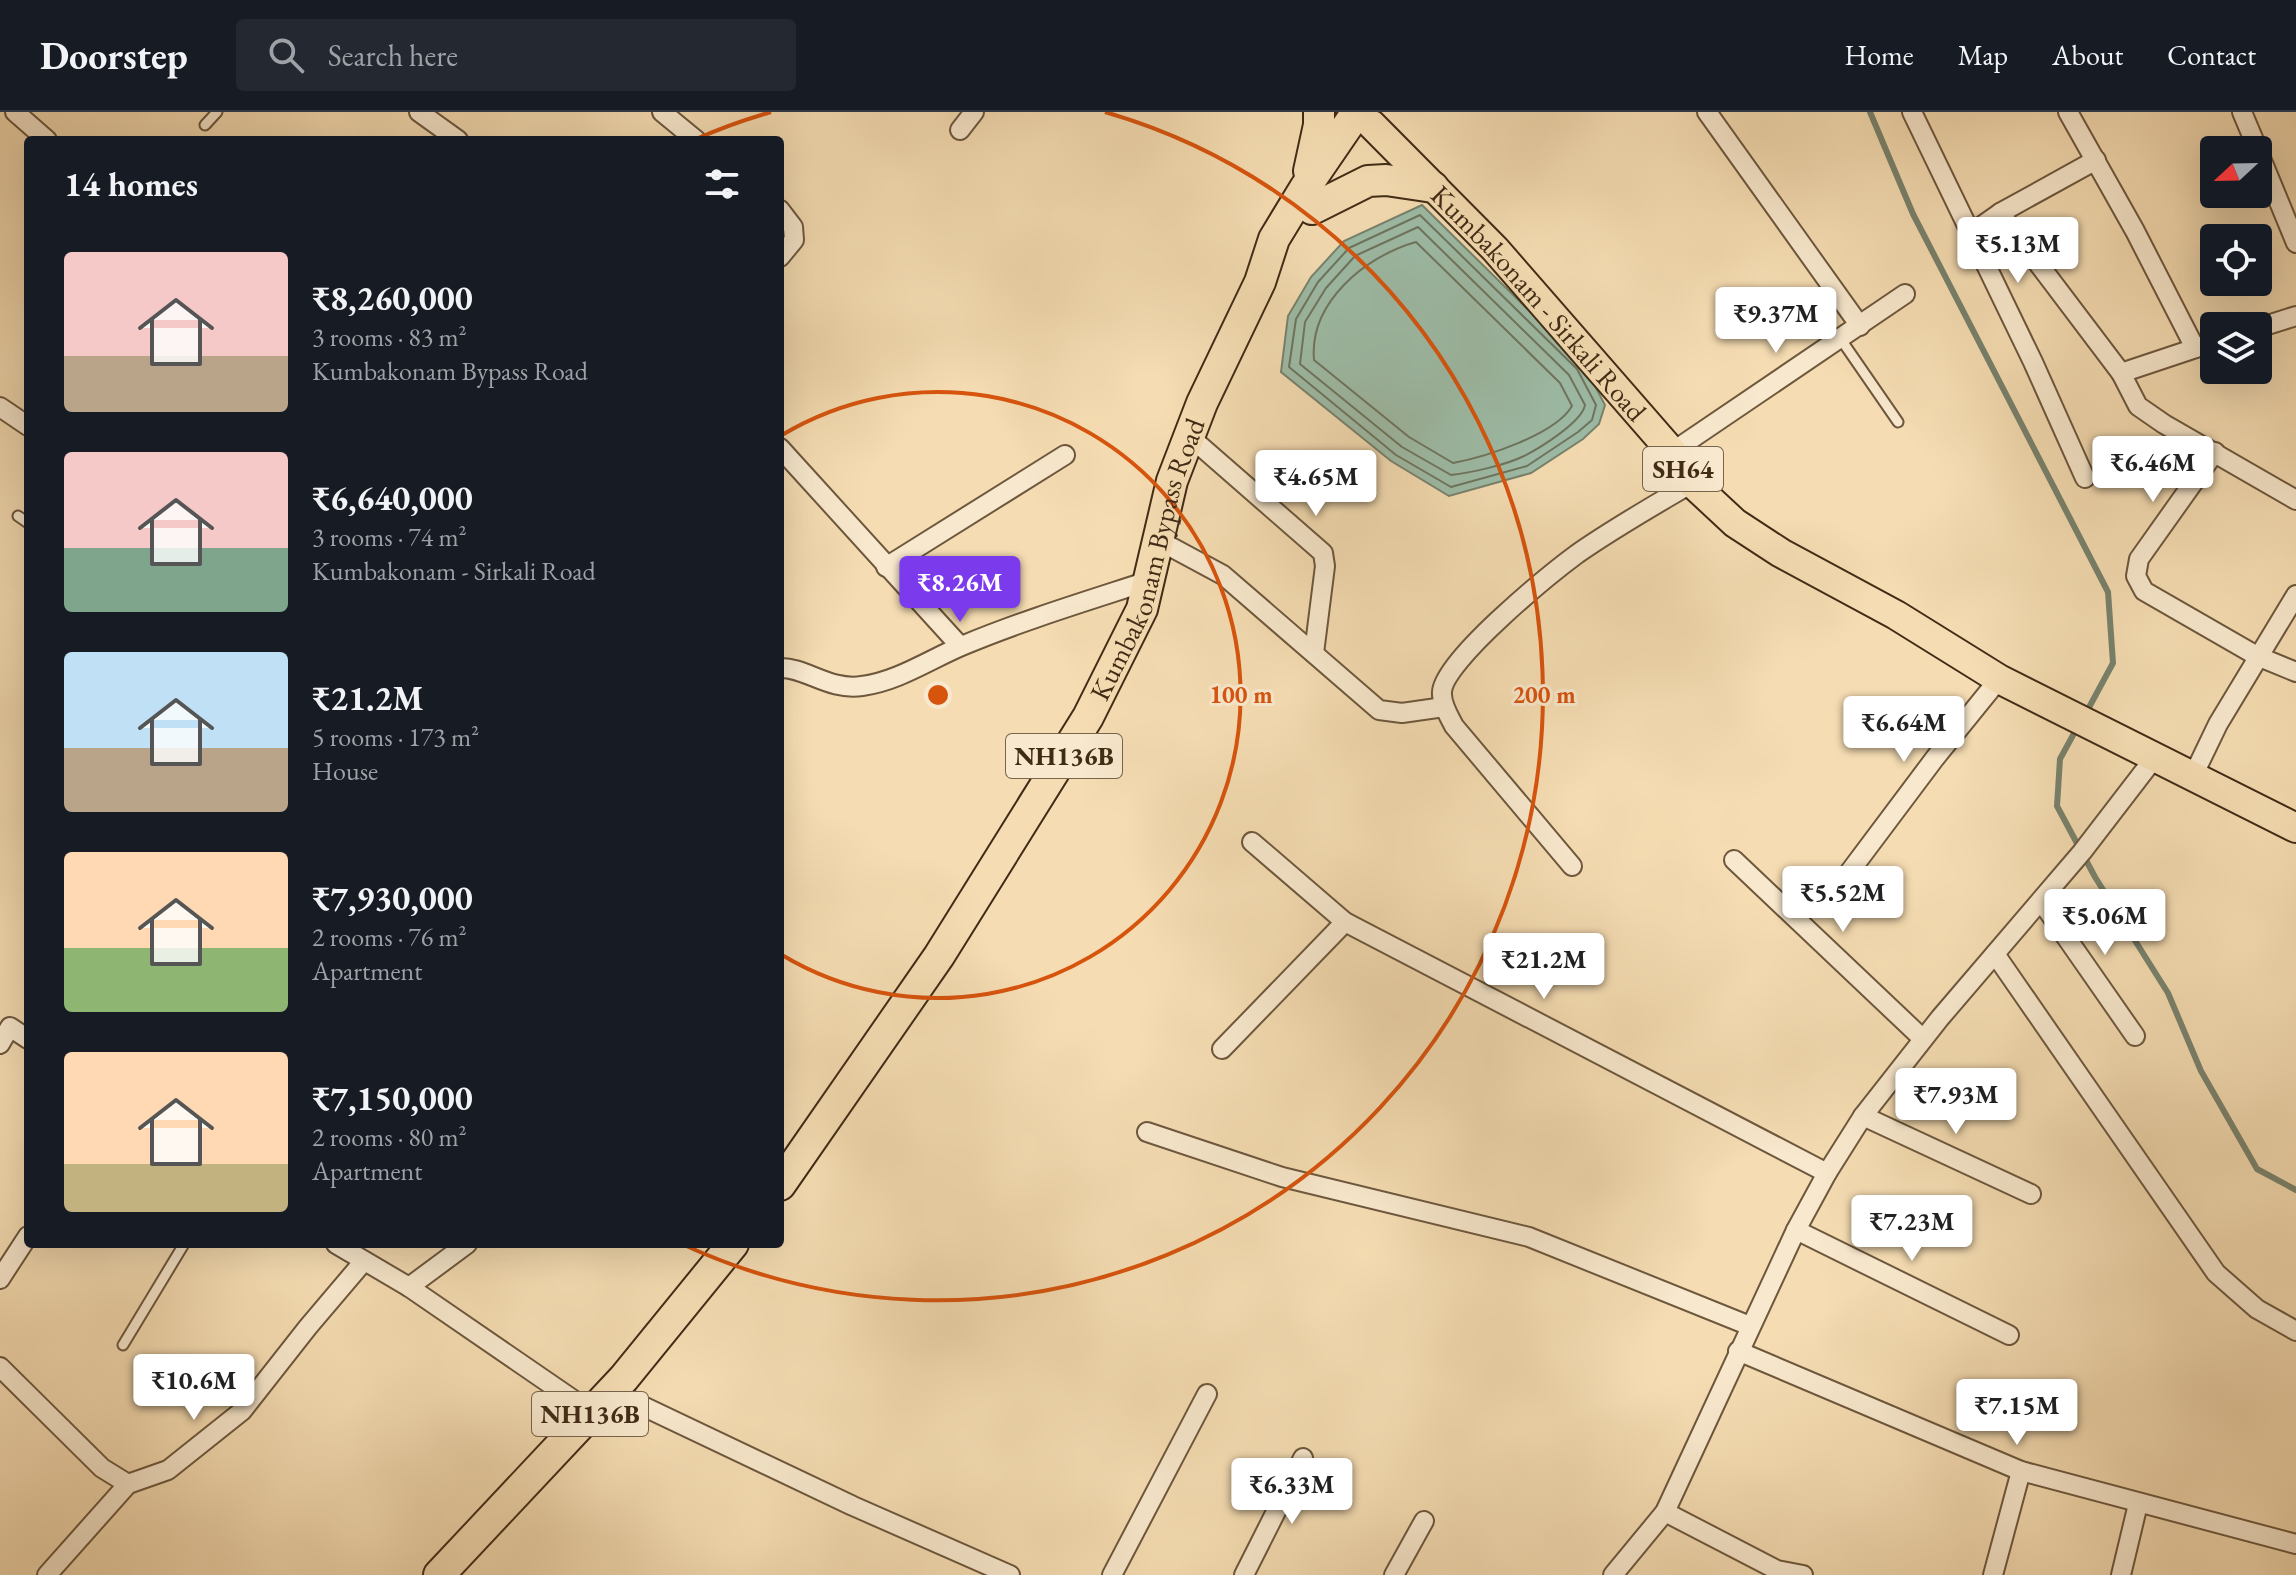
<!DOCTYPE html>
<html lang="en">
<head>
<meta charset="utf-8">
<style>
  :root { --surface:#171b24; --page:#242831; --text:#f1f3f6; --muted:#9ea1a6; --line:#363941; --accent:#7c3aed }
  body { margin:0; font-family:"EB Garamond",serif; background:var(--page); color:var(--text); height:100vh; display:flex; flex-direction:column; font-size:30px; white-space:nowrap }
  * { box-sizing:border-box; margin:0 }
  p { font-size:26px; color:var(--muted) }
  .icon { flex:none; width:44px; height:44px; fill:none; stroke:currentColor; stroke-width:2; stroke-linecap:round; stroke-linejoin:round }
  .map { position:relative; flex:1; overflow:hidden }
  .sheet { position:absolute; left:24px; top:24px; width:760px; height:1112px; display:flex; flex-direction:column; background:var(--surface); border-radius:8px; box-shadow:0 8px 32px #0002 }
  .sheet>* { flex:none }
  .needle { width:52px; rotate:248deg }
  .tools { position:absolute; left:2200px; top:24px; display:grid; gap:16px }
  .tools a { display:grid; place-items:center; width:72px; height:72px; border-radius:8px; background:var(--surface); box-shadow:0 8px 32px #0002; font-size:40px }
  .price { position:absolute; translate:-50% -68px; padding:0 18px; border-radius:8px; background:#fff; color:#222; font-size:26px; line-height:52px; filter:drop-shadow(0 2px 4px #0008) }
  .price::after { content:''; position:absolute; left:50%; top:48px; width:24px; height:18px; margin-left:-12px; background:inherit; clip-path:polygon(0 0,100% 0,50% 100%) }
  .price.current { background:var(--accent); color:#fff }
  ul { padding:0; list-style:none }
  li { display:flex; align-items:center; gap:24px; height:200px; padding:0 40px }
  li span { display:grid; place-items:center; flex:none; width:224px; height:160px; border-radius:8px; color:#555 }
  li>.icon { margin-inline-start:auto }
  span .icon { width:96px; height:96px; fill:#fffc; stroke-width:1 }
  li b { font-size:34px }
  h2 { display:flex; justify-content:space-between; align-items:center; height:96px; padding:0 40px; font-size:34px }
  header { display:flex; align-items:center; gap:48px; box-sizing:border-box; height:112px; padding:0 40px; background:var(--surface); border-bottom:2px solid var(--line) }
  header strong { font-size:38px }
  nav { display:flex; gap:44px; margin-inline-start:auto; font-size:28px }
  .search { width:560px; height:72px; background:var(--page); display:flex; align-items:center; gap:20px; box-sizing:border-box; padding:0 28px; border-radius:8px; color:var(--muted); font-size:30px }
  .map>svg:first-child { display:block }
</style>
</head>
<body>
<header>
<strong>Doorstep</strong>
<div class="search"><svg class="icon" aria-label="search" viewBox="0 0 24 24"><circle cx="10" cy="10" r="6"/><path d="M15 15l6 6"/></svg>Search here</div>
<nav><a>Home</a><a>Map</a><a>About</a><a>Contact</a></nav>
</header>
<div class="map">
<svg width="2296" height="1463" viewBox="0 0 2296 1463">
  <rect width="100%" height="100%" fill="#f5dcb2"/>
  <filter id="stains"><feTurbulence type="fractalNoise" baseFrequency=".0025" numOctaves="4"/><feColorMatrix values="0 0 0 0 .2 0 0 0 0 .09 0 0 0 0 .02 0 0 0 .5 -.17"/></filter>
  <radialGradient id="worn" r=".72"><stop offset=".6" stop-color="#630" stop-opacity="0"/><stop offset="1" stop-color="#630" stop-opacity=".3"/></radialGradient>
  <path fill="#9dbca7" stroke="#78826d" stroke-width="2" d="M1422,93L1584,253L1605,293L1599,312L1583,327L1531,361L1449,384L1391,349L1281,260L1288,204L1311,165L1344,129Z"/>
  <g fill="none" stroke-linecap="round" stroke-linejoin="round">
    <g stroke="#6e745e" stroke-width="2">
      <path d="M1420,103L1577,257L1596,293L1592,308L1578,320L1527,354L1451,375L1396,343L1289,255L1296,207L1318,170L1349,136Z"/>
      <path d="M1418,115L1569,263L1585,293C1582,310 1540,336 1524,344C1506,353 1470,361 1451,363L1402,335L1300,252L1305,210L1326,176L1355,144Z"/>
      <path d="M1416,130L1560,271L1572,294C1555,323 1485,345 1453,351L1409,325L1314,248C1309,190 1366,144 1416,130Z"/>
    </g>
    <g stroke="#78826d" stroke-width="6">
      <path d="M1870,0L1913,102L2108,480L2113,551L2086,601"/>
      <path d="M2078,614L2060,647L2057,694L2095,765L2168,881L2201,959L2257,1057L2296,1078"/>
    </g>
    <g stroke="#6d573d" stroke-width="13">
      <g id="service">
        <path d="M205,13L217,0"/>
        <path d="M1840,226L1898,310"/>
        <path d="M18,404L28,411"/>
        <path d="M123,1233L184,1132"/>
      </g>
    </g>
    <g stroke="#6d573d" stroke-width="22">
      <g id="minor">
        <path d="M15,0L47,28"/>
        <path d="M419,0L458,28"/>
        <path d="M662,0L696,28"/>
        <path d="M1707,0L1860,214"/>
        <path d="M1912,0L2033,250L2085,366"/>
        <path d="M2068,0L2135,119L2195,236"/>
        <path d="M2242,0L2258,38"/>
        <path d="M960,18L974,0"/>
        <path d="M2258,39L2296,131"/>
        <path d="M780,98L793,115L794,128L780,145"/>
        <path d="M2000,101L2121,261L2138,294L2164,312L2296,388"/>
        <path d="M1970,122L2000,101L2096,48"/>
        <path d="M2258,216L2296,204"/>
        <path d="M2121,261L2214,230"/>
        <path d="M0,295L28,314"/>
        <path d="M1189,324L1323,441L1325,454L1314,541"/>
        <path d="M780,336L960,534"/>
        <path d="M1672,340L1905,182"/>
        <path d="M2215,340L2139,447L2136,464L2144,479L2257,544L2296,560"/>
        <path d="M1158,428L1223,463L1379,598L1402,601L1444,595"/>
        <path d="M886,455L1065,343"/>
        <path d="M780,556C805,555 829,579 862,574C899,569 930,547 964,533C1024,508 1087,489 1148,469"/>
        <path d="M2193,664L2218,612L2296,483"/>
        <path d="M1252,730L1345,810L1827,1061"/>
        <path d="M1734,748L1923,927"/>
        <path d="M1572,754L1454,614C1449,604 1441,592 1442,580C1443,549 1550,462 1577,442C1614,416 1653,394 1692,371"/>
        <path d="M1845,766L1935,646L1999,567"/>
        <path d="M2041,789L2135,924"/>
        <path d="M1995,842L2216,1161L2257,1197L2296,1219"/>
        <path d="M0,932L10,915L28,927"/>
        <path d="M1222,937L1345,810"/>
        <path d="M1863,1004L2031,1082"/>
        <path d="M1147,1020L1282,1065L1529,1125L1750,1214"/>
        <path d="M1796,1118L2009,1223"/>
        <path d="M336,1132L409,1175L591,1300"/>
        <path d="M0,1167L28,1124"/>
        <path d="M409,1175L467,1132"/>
        <path d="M1738,1239L2021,1359L2296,1432"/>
        <path d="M0,1255L102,1356L128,1372L168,1358L242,1299L308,1215L364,1149"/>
        <path d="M611,1279L853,1394L1010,1463"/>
        <path d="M1665,1400L1777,1458L1803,1463"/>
        <path d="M47,1463L128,1372"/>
        <path d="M1112,1463L1207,1282"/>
        <path d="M1244,1463L1303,1346"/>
        <path d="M1394,1463L1424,1409"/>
        <path d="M1613,1463L1665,1400L1796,1118L1827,1061L1863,1004L1940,906L2082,740L2155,645"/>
        <path d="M1993,1463L2021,1359"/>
        <path d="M2121,1463L2138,1392"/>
      </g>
    </g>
    <g stroke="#402b16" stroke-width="32">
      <g id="primary">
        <path id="s1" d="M1372,13L1495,137L1672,340L1692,371L1735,411L1781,441L1896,503L1999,567L2296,716"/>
      </g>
    </g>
    <g stroke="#402b16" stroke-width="34">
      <g id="trunk">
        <path d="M1309,59L1319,13V0"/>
        <path d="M1312,97L1368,69L1386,68L1433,75"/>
        <path id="s2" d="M780,1073L939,844L1088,605L1142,497L1172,369L1202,291L1260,170L1274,127L1305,76L1357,0"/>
        <path d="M439,1463L624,1266L733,1132"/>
      </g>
    </g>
    <use href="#service" stroke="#f8e8cd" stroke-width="9"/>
    <use href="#minor" stroke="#f8e8cd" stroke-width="18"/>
    <use href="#primary" stroke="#f5dcb2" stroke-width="28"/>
    <use href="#trunk" stroke="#f5dcb2" stroke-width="30"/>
  </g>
  <g fill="none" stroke="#d7540d" stroke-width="4">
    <path d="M782 323A303 303 0 1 1 782 843"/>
    <path d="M696 27A606 606 0 0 1 771 0M1105 0A606 606 0 1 1 682 1132"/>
  </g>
  <g text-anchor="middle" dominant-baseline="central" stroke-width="6" stroke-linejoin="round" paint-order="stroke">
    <g fill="#f8e8cd" stroke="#77644d" stroke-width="2">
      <rect x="1643" y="335" width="80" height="44" rx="6"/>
      <rect x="1006" y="622" width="116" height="44" rx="6"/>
      <rect x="532" y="1280" width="116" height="44" rx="6"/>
    </g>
    <g font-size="26" font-weight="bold" fill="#402b16">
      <text x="1683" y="357">SH64</text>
      <text x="1064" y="644">NH136B</text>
      <text x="590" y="1302">NH136B</text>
    </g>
    <g font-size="28" fill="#402b16" stroke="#f8e8cd">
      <text stroke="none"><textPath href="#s1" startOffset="244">Kumbakonam - Sirkali Road</textPath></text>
      <text stroke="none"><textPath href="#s2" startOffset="730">Kumbakonam Bypass Road</textPath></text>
    </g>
  </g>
  <circle cx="938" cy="583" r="12" fill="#d7540d" stroke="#f8e8cd" stroke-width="4"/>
  <g font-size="24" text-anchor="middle" font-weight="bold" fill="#d7540d" stroke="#f8e8cd" stroke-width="6" stroke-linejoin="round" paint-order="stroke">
    <text x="1241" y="591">100 m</text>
    <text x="1544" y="591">200 m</text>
  </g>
  <rect width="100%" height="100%" filter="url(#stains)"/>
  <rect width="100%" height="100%" fill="url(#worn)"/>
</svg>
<div class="tools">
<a><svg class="needle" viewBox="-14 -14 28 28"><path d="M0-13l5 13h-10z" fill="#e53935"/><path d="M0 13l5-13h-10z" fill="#9ea1a6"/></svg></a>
<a><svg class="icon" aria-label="locate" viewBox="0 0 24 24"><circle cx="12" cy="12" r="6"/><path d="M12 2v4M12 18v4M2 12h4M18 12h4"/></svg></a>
<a><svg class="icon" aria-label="layers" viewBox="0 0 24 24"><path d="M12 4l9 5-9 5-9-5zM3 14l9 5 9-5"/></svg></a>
</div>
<b class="price" style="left:2018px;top:173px">₹5.13M</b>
<b class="price" style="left:1776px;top:243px">₹9.37M</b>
<b class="price" style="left:2153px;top:392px">₹6.46M</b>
<b class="price" style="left:1316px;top:406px">₹4.65M</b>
<b class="price current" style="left:960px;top:512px">₹8.26M</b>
<b class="price" style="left:1904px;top:652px">₹6.64M</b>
<b class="price" style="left:1843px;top:822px">₹5.52M</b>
<b class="price" style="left:2105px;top:845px">₹5.06M</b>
<b class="price" style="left:1544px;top:889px">₹21.2M</b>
<b class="price" style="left:1956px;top:1024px">₹7.93M</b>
<b class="price" style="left:1912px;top:1151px">₹7.23M</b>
<b class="price" style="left:194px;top:1310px">₹10.6M</b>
<b class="price" style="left:2017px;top:1335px">₹7.15M</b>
<b class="price" style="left:1292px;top:1414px">₹6.33M</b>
<section class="sheet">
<h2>14 homes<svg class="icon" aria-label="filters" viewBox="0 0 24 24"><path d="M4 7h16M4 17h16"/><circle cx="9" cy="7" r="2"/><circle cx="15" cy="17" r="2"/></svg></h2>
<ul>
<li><span style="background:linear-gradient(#f6c9c9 65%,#b9a48a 0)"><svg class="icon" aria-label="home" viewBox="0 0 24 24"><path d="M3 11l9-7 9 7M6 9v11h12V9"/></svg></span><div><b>₹8,260,000</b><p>3 rooms · 83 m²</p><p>Kumbakonam Bypass Road</p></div></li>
<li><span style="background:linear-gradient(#f6c9c9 60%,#7fa58c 0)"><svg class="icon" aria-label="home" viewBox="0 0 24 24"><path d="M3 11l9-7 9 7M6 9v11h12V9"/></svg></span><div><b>₹6,640,000</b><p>3 rooms · 74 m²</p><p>Kumbakonam - Sirkali Road</p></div></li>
<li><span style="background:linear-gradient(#bfe0f5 60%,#b9a48a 0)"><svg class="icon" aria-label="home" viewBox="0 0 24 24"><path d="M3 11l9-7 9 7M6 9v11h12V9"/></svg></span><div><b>₹21.2M</b><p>5 rooms · 173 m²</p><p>House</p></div></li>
<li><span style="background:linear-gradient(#ffd9b3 60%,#8fb573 0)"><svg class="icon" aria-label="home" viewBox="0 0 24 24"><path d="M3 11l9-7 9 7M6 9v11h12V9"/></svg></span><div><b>₹7,930,000</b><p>2 rooms · 76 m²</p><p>Apartment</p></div></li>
<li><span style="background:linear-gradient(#ffd9b3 70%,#c2b280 0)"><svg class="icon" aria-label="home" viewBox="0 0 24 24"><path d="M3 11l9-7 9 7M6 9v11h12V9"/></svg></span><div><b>₹7,150,000</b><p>2 rooms · 80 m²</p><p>Apartment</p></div></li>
</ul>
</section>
</div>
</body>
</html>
